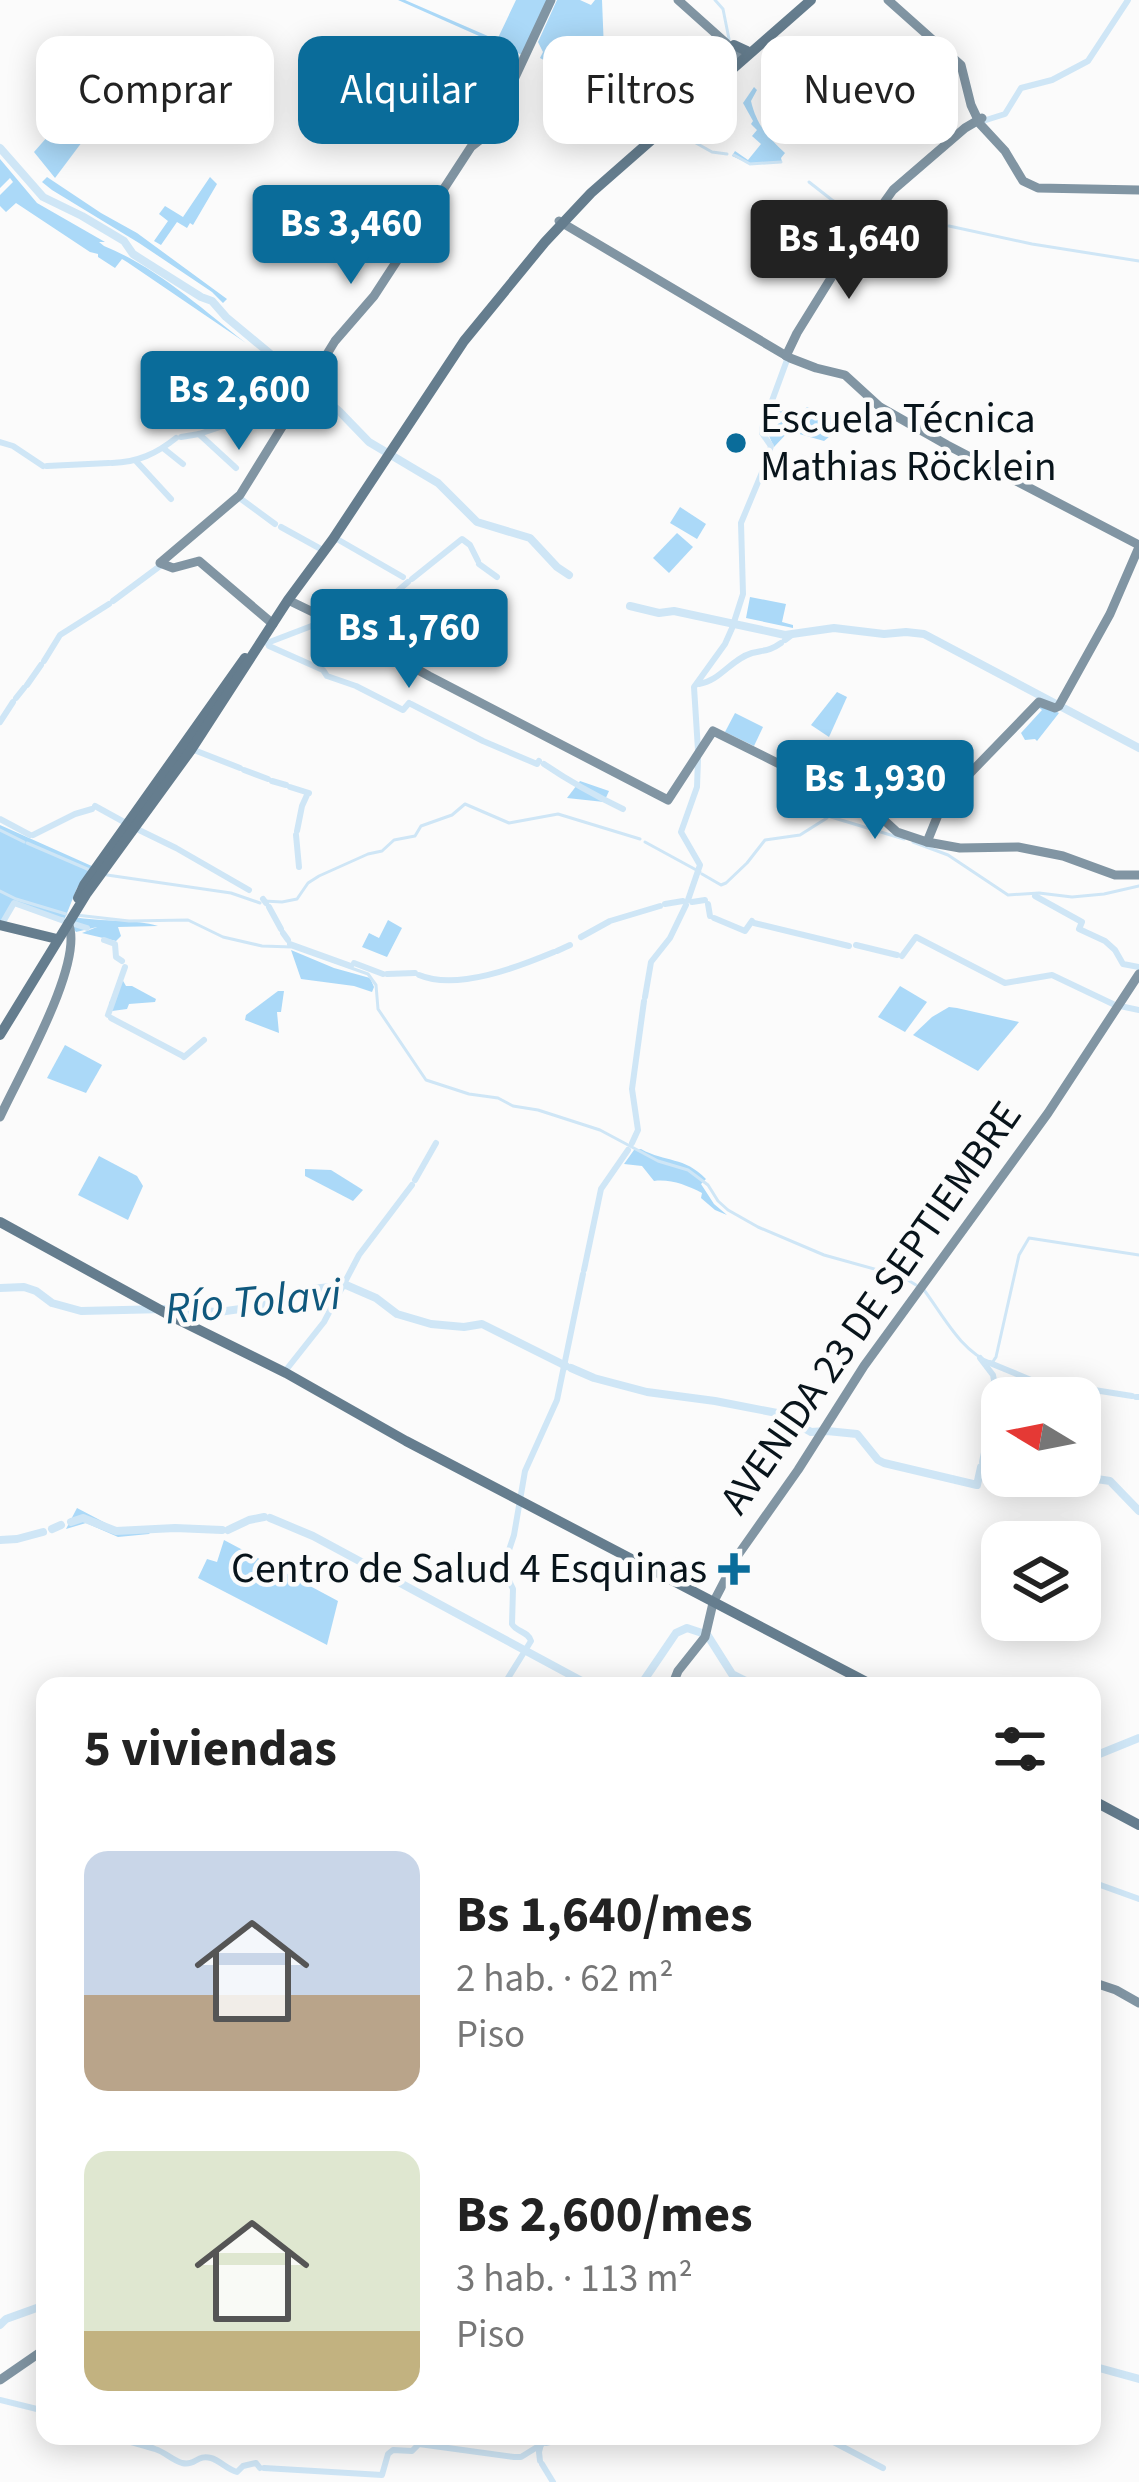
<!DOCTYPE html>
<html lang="es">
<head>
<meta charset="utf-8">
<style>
  :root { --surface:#fff; --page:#f6f6f6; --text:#222; --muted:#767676; --accent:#0a6c9a }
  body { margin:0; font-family:"Source Sans 3",sans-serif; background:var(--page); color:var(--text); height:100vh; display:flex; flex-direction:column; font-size:45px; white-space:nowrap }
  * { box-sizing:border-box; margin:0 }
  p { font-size:39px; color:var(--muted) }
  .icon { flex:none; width:66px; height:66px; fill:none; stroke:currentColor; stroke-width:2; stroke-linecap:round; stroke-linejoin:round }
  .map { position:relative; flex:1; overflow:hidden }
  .side { position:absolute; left:36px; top:1677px; width:1065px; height:768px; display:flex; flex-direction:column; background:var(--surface); border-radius:24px; box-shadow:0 6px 30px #0003 }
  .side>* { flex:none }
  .top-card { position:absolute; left:36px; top:36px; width:1068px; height:108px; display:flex; gap:24px }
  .needle { width:78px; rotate:280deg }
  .buttons { position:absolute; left:981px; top:1377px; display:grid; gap:24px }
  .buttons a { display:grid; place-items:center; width:120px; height:120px; border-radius:24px; background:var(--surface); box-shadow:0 6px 30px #0003; font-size:60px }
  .price { position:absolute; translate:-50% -102px; padding:0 27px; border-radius:12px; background:var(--accent); color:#fff; font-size:39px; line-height:78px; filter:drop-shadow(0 3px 6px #0008) }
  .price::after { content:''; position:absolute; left:50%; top:72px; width:36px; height:27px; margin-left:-18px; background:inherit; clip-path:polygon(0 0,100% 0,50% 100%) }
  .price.selected { background:#222; color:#fff }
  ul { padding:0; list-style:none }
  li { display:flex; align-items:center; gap:36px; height:300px; padding:0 48px }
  li span { display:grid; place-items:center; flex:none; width:336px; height:240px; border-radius:24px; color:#555 }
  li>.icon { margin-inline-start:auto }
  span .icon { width:144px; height:144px; fill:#fffc; stroke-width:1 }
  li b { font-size:51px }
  h2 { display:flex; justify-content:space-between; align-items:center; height:144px; padding:0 48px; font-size:51px }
  .pill { padding:0 42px; border-radius:24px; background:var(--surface); box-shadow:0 6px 30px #0003; font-size:42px; line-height:108px }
  .pill.selected { background:var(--accent); color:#fff }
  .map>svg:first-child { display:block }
</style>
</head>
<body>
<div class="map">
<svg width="1139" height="2482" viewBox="0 0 1139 2482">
  <rect width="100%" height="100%" fill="#fbfbfb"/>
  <g fill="#abd9f8">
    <path d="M398,0H405L497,40L516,0H550L522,55Z"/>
    <path d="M557,0H580L591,5L595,0H602L605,75L566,63L557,67L540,58L543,52L538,42Z"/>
    <path d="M120,64L138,76L107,116L109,118L104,126L97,122L55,178L34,152L106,70L112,74Z"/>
    <path d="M754,87L757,90L751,101C756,123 767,137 785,153L781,158L782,162L750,164L732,156L735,151L748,160L761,144L752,136L757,130L751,124L753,121L743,103Z"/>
    <path d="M0,159L37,203L105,242H99L104,246C156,267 201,308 246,343L127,262L122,259L115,268L98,257V254L90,252L16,203L6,212L0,206V195L13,182L10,178L0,188Z"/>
    <path d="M47,177L101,213L137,233L227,299L223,303L212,292L139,243L52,190L42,182Z"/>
    <path d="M210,177L217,184L193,225L190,223L187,228L177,222L161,245L154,241L168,221L159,214L165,206L183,217Z"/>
    <path d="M226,355L289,383L259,385Z"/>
    <path d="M173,360L201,382L169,424L147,396Z"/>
    <path d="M774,406L799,417L807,407L838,418L835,432L824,441L789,431L774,447L769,436L784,416L772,409Z"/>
    <path d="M680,507L706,524L697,539L670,523Z"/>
    <path d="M677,533L693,547L669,573L653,558Z"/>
    <path d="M750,597L786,604L782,622L793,625V628L746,618Z"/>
    <path d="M837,692L847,697L829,737L811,725Z"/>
    <path d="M1042,704L1059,713L1037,741L1035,739L1025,740L1021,733L1042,710L1038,707Z"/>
    <path d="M735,713L763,727L754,746L725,732Z"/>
    <path d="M580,781L609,791L604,802L567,798Z"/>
    <path d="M0,825L94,867L77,888L65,918L41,914L14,905L0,923Z"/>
    <path d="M73,917C101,922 136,919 158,926L118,927L121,936L116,941L82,933L97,927L76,932L69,923Z"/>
    <path d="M388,920L402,928L387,957L362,947L369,933L379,938Z"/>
    <path d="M291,950L334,968L370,978L374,987L372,992L354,986L301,979Z"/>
    <path d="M122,979L126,986H132L156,999L155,1002L129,1004L127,1009L112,1011L109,1003Z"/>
    <path d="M900,986L927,1002L905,1032L878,1017Z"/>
    <path d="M278,991H284L281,1012H277L279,1033L245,1020L246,1015Z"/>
    <path d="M949,1007L957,1008L1019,1022L978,1071L913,1035L932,1017Z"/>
    <path d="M65,1045L102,1065L86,1093L47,1078Z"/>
    <path d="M641,1149C666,1163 684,1156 706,1179L701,1184L714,1204L727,1215L715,1210L701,1198L702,1193C686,1185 671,1179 654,1181L642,1166L624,1164L634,1150Z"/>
    <path d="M99,1156L137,1176L143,1186L128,1220L78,1195Z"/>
    <path d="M305,1169L331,1170L363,1190L353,1201L305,1176Z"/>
    <path d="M77,1508L117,1529L155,1526L149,1534L118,1537L86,1523L66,1529Z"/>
    <path d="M224,1540L338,1601L327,1645L198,1578L207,1559L217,1562Z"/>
  </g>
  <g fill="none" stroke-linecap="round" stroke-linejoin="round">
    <g stroke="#cfe6f6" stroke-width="3">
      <path d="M715,0L723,9L729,39"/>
      <path d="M671,129L712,152L727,154"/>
      <path d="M734,155L750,164L781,162"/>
      <path d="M809,182L832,200L867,220"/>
      <path d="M877,224L945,225"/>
      <path d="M949,226L1032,244L1139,261"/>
      <path d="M831,817L904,839"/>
      <path d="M0,830L24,842"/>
      <path d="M645,842L700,872"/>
      <path d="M913,842L948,855L1008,895L1039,893L1072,897L1104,894L1139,886"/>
      <path d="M27,843L92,871"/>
      <path d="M702,874L721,885L726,883L747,863L765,840L800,835L827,818"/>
      <path d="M107,875L231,893L260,903"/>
      <path d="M0,891L16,899L66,914"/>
      <path d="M264,901L282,902L297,899L308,883L319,876L368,854L382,851L394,840L415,836L421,826L452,815L465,804L509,823L558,814L640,839"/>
      <path d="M76,915L129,921L188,920L223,937L262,946L292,947L368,974L376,985L378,1009L426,1080L469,1094L498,1098L513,1106L538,1110L600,1130L658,1161L688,1170L708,1185L718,1201L728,1210L758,1227L824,1255L903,1277L916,1285"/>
      <path d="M924,1290C943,1315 961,1352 992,1363L996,1357L1019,1255L1029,1238L1139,1255"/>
    </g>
    <g stroke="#cfe6f6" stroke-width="6">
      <path d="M986,120L1005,114L1021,88L1052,80L1088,61L1128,0"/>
      <path d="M311,389L312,388"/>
      <path d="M199,434L236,468"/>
      <path d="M181,437L199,434L250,417L287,410"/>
      <path d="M0,442L13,446L43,466"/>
      <path d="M163,448L183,464"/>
      <path d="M768,455L771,446L762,433V428L787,360"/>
      <path d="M136,461L171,499"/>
      <path d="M112,463C138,462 156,454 176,438"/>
      <path d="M47,466L109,463"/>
      <path d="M241,499L275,524"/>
      <path d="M281,527L319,548"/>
      <path d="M337,539L403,577"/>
      <path d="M479,564L497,577"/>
      <path d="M412,579L462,539L470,545L478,561"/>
      <path d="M113,601L160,566"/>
      <path d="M386,601L408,582"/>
      <path d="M331,619C363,607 384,596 416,615"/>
      <path d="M436,622L468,646"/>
      <path d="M734,622L743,594L741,523L766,463"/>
      <path d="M785,640L793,634"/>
      <path d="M267,643L322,622"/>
      <path d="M269,646L323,670L327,676L356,686L403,710L409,703"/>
      <path d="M44,661L60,635L109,604"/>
      <path d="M699,684C720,681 731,659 752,653C764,650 770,651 781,643"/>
      <path d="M27,685L41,665"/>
      <path d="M16,698L24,688"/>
      <path d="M411,704L483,741L537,764L539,761"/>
      <path d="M0,722L13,702"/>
      <path d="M194,750L240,768"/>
      <path d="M698,750L694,687L725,644L733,626"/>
      <path d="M544,764C569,781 596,796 623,809"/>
      <path d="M244,770L268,779"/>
      <path d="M272,781L286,785"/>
      <path d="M290,787L309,793"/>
      <path d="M95,806L124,822L128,821"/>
      <path d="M0,819L30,835"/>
      <path d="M139,830L176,848L249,890"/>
      <path d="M297,831L302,806L307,795"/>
      <path d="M33,835L75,814L92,809"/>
      <path d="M296,835L299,867"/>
      <path d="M1035,896L1082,922L1079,929L1105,941L1115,950L1123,964L1139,967"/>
      <path d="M263,899L266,903"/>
      <path d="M688,900L700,865L681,832L697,787L698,759"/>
      <path d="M692,902L705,900"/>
      <path d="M665,904L683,901"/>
      <path d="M708,904L710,916"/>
      <path d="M269,907L281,929"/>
      <path d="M714,918L745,931L752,921"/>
      <path d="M3,922L14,903L64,921"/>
      <path d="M71,923L87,928"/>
      <path d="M754,923L849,946"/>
      <path d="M283,933L288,940"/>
      <path d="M581,937L610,921L660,906"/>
      <path d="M104,940L115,944L116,957L122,961"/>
      <path d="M290,944L351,966"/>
      <path d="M856,945L897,955"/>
      <path d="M557,951L570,945"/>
      <path d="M902,956L916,937L1005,983L1052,975L1115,1005"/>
      <path d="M354,963L383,974"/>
      <path d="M387,974L415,973"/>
      <path d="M419,975C457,991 518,967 554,952"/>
      <path d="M645,997L651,962L670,938L686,905"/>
      <path d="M1120,1006L1139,1010"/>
      <path d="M108,1015L125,967"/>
      <path d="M111,1018L183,1056"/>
      <path d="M184,1057L204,1040"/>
      <path d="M632,1143L638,1130L632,1089L644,1001"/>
      <path d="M415,1180L436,1143"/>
      <path d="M584,1270L601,1189L628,1150"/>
      <path d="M980,1358L993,1375L994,1380L990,1425L982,1462L985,1465"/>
      <path d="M990,1363L1031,1380L1132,1396"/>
      <path d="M286,1370L324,1322L359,1255L412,1185"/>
      <path d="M1136,1397H1139"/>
      <path d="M503,1686L531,1641C528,1631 516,1632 512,1624L513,1589L503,1568L514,1535L525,1471L557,1400L583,1274"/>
      <path d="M1092,1882L1139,1899"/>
      <path d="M0,2400L45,2411"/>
      <path d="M116,2436C129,2443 141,2444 155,2449C165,2452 172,2460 182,2463C196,2466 197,2454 211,2458C219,2460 227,2469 237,2472L243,2466L256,2463L260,2468"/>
      <path d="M822,2436L883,2468"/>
      <path d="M546,2443L573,2436H613"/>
      <path d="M540,2461L539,2452L543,2436"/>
      <path d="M542,2464L553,2482"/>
      <path d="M264,2468L382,2475L388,2454L393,2450L412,2451L419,2444L514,2457H521L542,2444"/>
    </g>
    <g stroke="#cfe6f6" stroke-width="8">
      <path d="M0,148L43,197L82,216L124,241L133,254L201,297L212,301L226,317L339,411L369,442L438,483L477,522L530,538L557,567L569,575"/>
      <path d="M630,606L659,613L674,611L785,635L834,628L884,634L906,632L924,634L1139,748"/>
      <path d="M0,1288L24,1287L36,1291L52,1303L81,1311L165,1309L219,1312L261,1306L313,1289L346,1285L376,1298L397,1314L431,1324L464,1327L482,1324L566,1366"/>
      <path d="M571,1368L594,1378L647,1392L715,1401L777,1413L811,1432L827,1431L857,1434L878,1460L884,1463L977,1485L981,1467L985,1465L1002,1467"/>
      <path d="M1077,1476L1110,1481L1139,1511"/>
      <path d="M270,1518L313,1536L591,1686"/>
      <path d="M71,1522L83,1518L116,1531L175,1528L222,1530"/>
      <path d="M52,1529L61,1525"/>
      <path d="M228,1530L249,1520L264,1517"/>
      <path d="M0,1540L17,1539L43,1532"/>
      <path d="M708,1636L732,1674L756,1686"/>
      <path d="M640,1686L676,1633L687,1628L705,1634"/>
      <path d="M1092,1757L1139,1738"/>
      <path d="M0,2325L6,2319L45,2305"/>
      <path d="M1092,2366L1139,2379"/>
    </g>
    <g stroke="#8195a3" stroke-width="9">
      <path d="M678,0L744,59"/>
      <path d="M888,0L961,65L971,105L980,124L1005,151L1023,181L1038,188L1139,190"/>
      <path d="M559,221L790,358L816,368L845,375L880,407L947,445L1139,545"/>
      <path d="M786,356L797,333L836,270L893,190L965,128L982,118"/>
      <path d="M288,600L383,646L397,658L429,676L668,800L713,731L874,811L897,832L927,842L960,848L1018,847L1063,856L1115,875H1139"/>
      <path d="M273,624L199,561L173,568L160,563L240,495L335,341L374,296L471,147L489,133L551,0"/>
      <path d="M1060,704L1110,614L1139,547"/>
      <path d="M927,842L944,800L1039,702L1055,708L1059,706"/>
      <path d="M0,1117C18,1077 86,961 68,923"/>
      <path d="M672,1686L678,1671L705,1637L713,1603L738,1555L798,1470L864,1366L1048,1113L1139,974"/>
      <path d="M1092,1982L1116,1990L1139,2003"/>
      <path d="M0,2380L45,2349"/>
    </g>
    <g stroke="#657d8e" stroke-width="10">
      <path d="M734,45L747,51"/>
      <path d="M78,898L84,885L245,658"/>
      <path d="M0,925L57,939"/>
      <path d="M0,1035L87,893L191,750L288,600L333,539L464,341L545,242L591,193L811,0"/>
      <path d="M0,1222L173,1317L286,1373L406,1441L874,1686"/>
      <path d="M1092,1800L1139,1825"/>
    </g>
  </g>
  <g fill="#0a6c9a" stroke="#fbfbfb" stroke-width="4.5">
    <circle cx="736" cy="443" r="12"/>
    <path d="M728 1551h12v12h12v12h-12v12h-12v-12h-12v-12h12z"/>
  </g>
  <g text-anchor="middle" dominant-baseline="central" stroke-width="9" stroke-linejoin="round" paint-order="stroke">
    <g font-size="42" fill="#08141b" stroke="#fbfbfb" text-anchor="start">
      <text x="760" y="419">Escuela Técnica<tspan x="760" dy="48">Mathias Röcklein</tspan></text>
      <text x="707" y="1569" text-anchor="end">Centro de Salud 4 Esquinas</text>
    </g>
    <g font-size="42" fill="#08141b" stroke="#fbfbfb">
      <text transform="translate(871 1308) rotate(-55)">AVENIDA 23 DE SEPTIEMBRE</text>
    </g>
    <g font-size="45" font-style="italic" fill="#0f587d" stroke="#fbfbfb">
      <text transform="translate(253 1302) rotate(-5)">Río Tolavi</text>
    </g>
  </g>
</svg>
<div class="buttons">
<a><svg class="needle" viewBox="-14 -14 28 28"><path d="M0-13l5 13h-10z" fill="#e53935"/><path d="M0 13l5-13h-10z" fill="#767676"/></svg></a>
<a><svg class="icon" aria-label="layers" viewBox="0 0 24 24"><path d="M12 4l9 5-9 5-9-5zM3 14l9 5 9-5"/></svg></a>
</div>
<b class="price" style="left:351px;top:287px">Bs 3,460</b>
<b class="price selected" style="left:849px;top:302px">Bs 1,640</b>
<b class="price" style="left:239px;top:453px">Bs 2,600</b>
<b class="price" style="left:409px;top:691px">Bs 1,760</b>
<b class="price" style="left:875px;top:842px">Bs 1,930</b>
<div class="top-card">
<a class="pill">Comprar</a>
<a class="pill selected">Alquilar</a>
<a class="pill">Filtros</a>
<a class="pill">Nuevo</a>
</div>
<section class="side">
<h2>5 viviendas<svg class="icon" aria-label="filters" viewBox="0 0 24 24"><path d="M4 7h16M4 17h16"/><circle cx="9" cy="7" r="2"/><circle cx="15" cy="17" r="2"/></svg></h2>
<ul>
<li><span style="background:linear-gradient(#c9d6e8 60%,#b9a48a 0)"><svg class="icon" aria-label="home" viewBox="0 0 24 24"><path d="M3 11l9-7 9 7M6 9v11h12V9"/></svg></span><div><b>Bs 1,640/mes</b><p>2 hab. · 62 m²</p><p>Piso</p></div></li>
<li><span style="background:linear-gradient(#dfe7d0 75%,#c2b280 0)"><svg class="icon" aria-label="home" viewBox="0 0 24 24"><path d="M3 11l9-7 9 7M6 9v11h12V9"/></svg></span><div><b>Bs 2,600/mes</b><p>3 hab. · 113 m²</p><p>Piso</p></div></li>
</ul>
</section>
</div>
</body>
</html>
